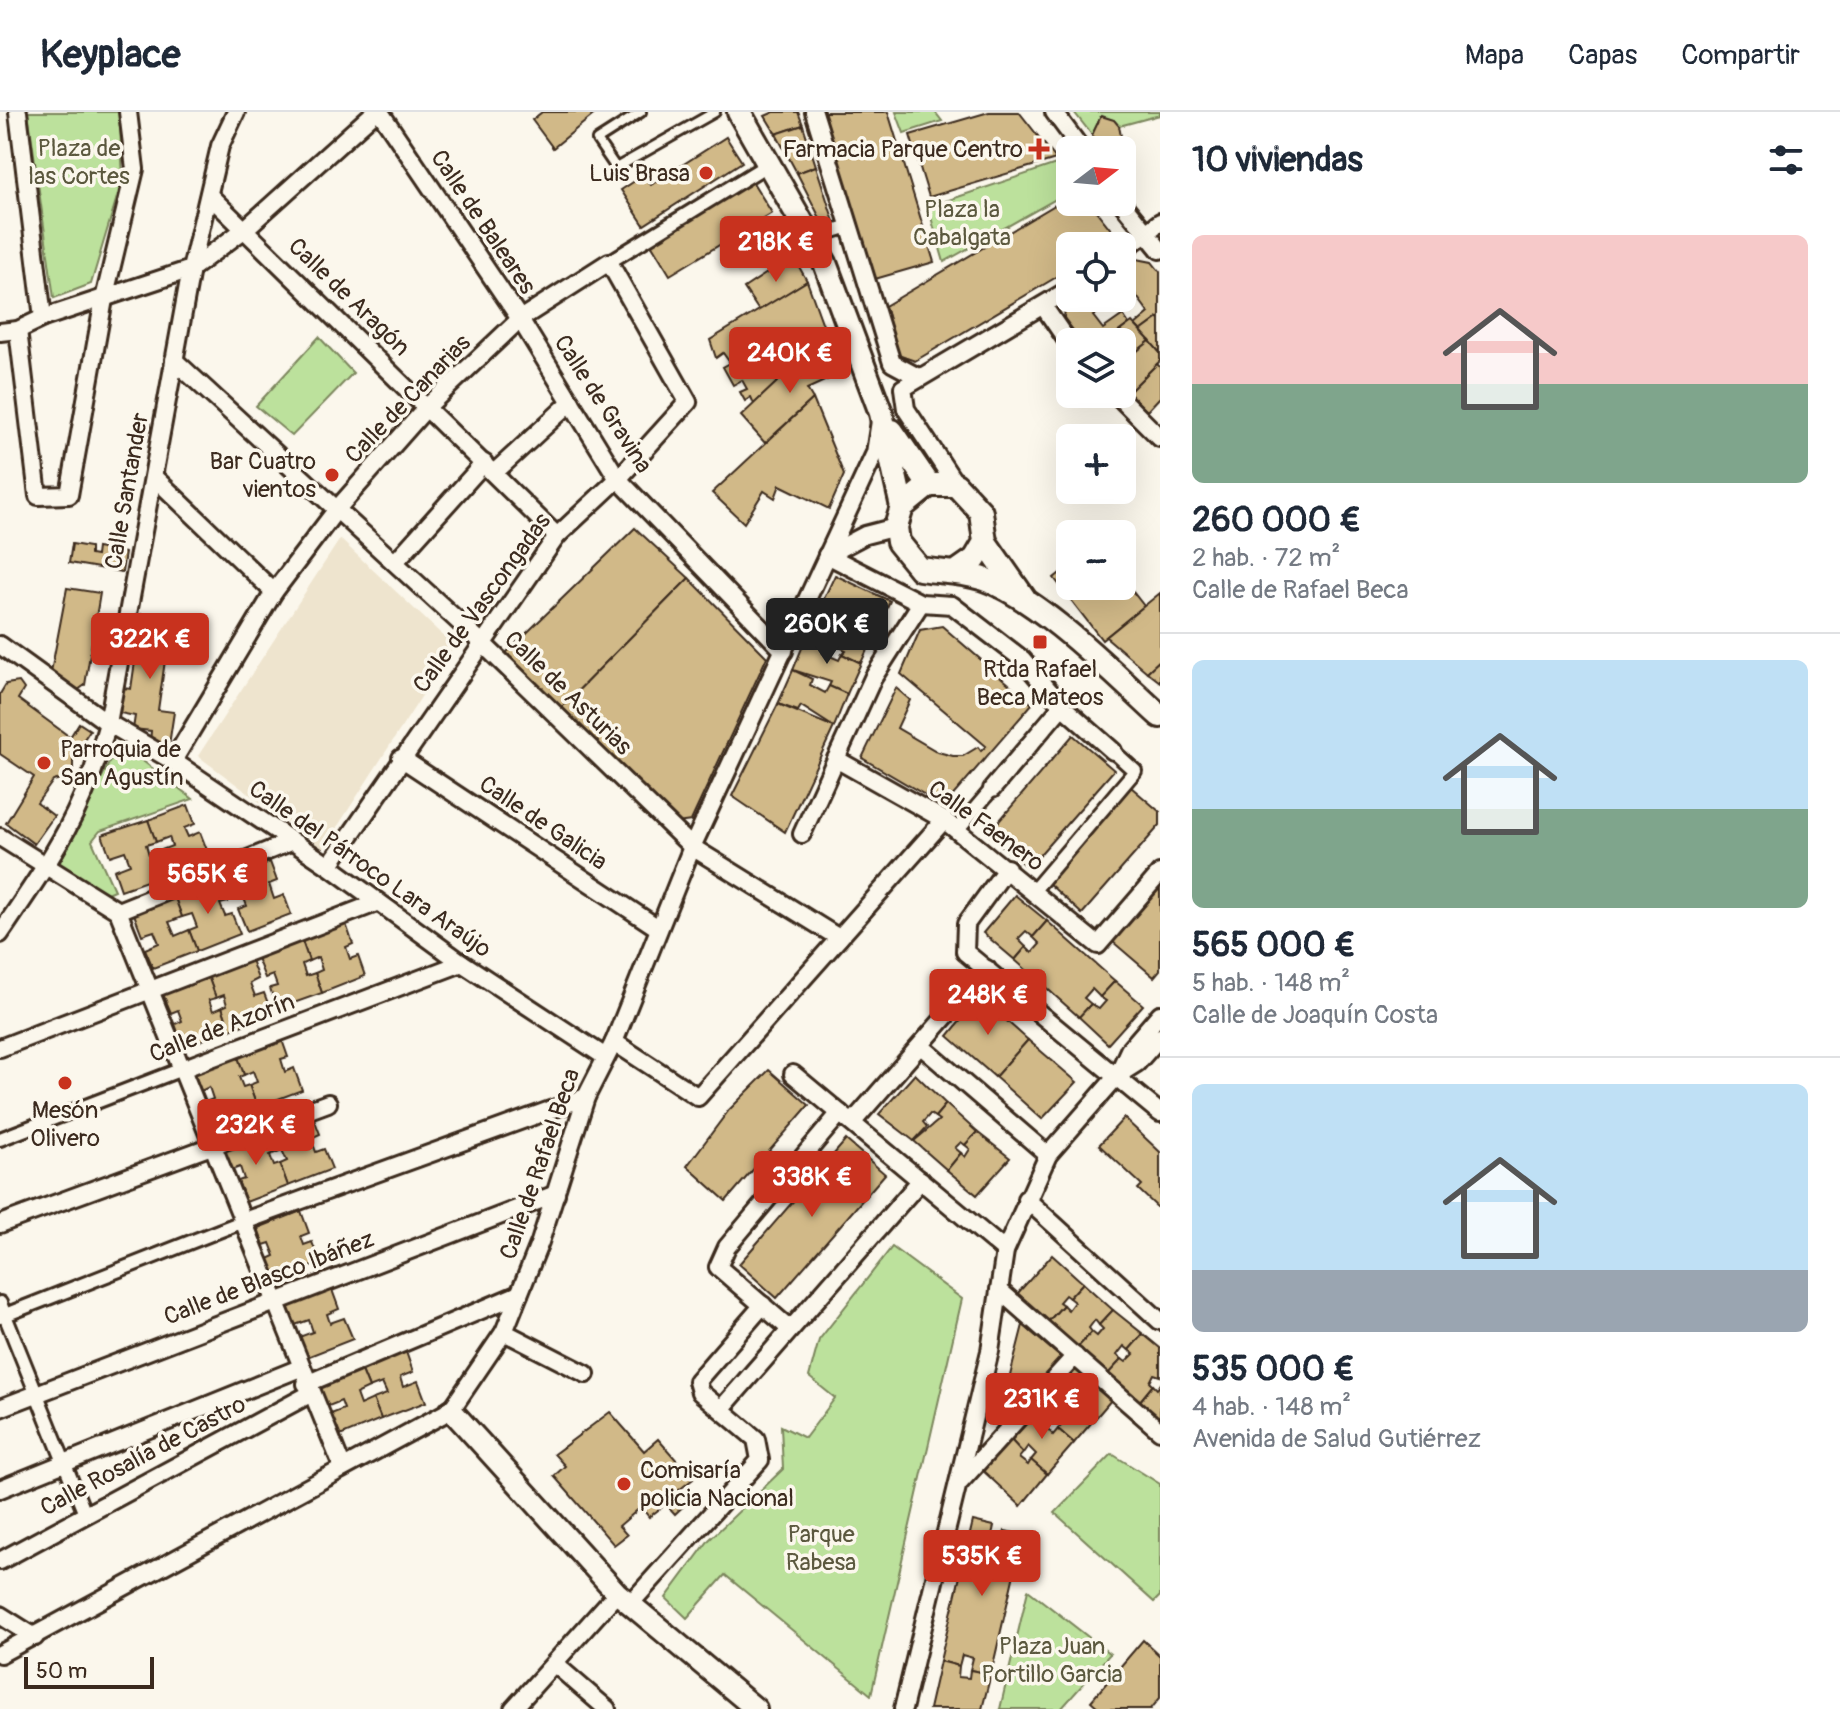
<!DOCTYPE html>
<html lang="es">
<head>
<meta charset="utf-8">
<style>
  :root { --surface:#fff; --page:#f2f2f3; --text:#1f2937; --muted:#747a83; --line:#e0e1e3; --accent:#c8321e }
  body { margin:0; font-family:Pangolin,sans-serif; background:var(--page); color:var(--text); height:100vh; display:flex; flex-direction:column; font-size:30px; white-space:nowrap }
  * { box-sizing:border-box; margin:0 }
  p { font-size:26px; color:var(--muted) }
  .icon { flex:none; width:44px; height:44px; fill:none; stroke:currentColor; stroke-width:2; stroke-linecap:round; stroke-linejoin:round }
  .map { position:relative; flex:1; overflow:hidden }
  .drawer { display:flex; flex-direction:column; background:var(--surface); width:680px }
  .drawer>* { flex:none }
  .needle { width:52px; rotate:74deg }
  .fabs { position:absolute; left:1056px; top:24px; display:grid; gap:16px }
  .fabs a { display:grid; place-items:center; width:80px; height:80px; border-radius:12px; background:var(--surface); box-shadow:0 8px 32px #0002; font-size:40px }
  .scale { position:absolute; left:24px; bottom:20px; width:130px; box-sizing:border-box; padding-left:8px; border:4px solid #3b2a1e; border-top:0; font-size:22px; line-height:28px; white-space:nowrap; color:#3b2a1e; -webkit-text-stroke:6px #fbf7ec; paint-order:stroke }
  .price { position:absolute; translate:-50% -68px; padding:0 18px; border-radius:8px; background:var(--accent); color:#fff; font-size:26px; line-height:52px; filter:drop-shadow(0 2px 4px #0008) }
  .price::after { content:''; position:absolute; left:50%; top:48px; width:24px; height:18px; margin-left:-12px; background:inherit; clip-path:polygon(0 0,100% 0,50% 100%) }
  .price.selected { background:#222; color:#fff }
  ul { padding:0; list-style:none }
  li { display:grid; align-content:center; gap:16px; height:424px; padding:0 32px }
  li+li { border-top:2px solid var(--line) }
  li span { display:grid; place-items:center; height:248px; border-radius:12px; color:#555 }
  li>.icon { margin-inline-start:auto }
  span .icon { width:144px; height:144px; fill:#fffc; stroke-width:1 }
  li b { font-size:34px }
  h2 { display:flex; justify-content:space-between; align-items:center; height:96px; padding:0 32px; font-size:34px }
  header { display:flex; align-items:center; gap:48px; box-sizing:border-box; height:112px; padding:0 40px; background:var(--surface); border-bottom:2px solid var(--line) }
  header strong { font-size:38px }
  nav { display:flex; gap:44px; margin-inline-start:auto; font-size:28px }
  main { display:flex; flex:1; min-height:0 }
  .map>svg:first-child { display:block }
</style>
</head>
<body>
<header>
<strong>Keyplace</strong>
<nav><a>Mapa</a><a>Capas</a><a>Compartir</a></nav>
</header>
<main>
<div class="map">
<svg width="1160" height="1597" viewBox="0 0 1160 1597">
  <rect width="100%" height="100%" fill="#fbf7ec"/>
  <filter id="ink" filterUnits="userSpaceOnUse"><feTurbulence type="fractalNoise" baseFrequency=".0125" numOctaves="2"/><feDisplacementMap in="SourceGraphic" scale="16" xChannelSelector="R" yChannelSelector="G"/><feConvolveMatrix kernelMatrix="1 2 1 2 8 2 1 2 1" color-interpolation-filters="sRGB"/></filter>
  <g filter="url(#ink)">
    <path fill="#eee4ce" d="M340,427L454,534L323,737L198,644Z"/>
    <g fill="#bce19c" stroke="#7c865d" stroke-width="2">
      <path d="M28,0H119L123,65L91,172L54,186Z"/>
      <path d="M896,0H935L942,9L904,21Z"/>
      <path d="M1074,0H1160V3L1119,14L1114,8L1102,4L1092,23Z"/>
      <path d="M1059,51L1070,79L944,150L928,95Z"/>
      <path d="M319,225L353,261L292,324L256,294Z"/>
      <path d="M119,631L193,687L100,719L92,729L114,778L102,783L59,752Z"/>
      <path d="M892,1135L962,1187L871,1583L725,1463L687,1506L666,1486L709,1428L783,1357L781,1314L805,1326L835,1286L809,1265L819,1228Z"/>
      <path d="M1112,1342L1160,1372V1484L1154,1490L1055,1401Z"/>
      <path d="M1028,1478L1110,1542L1061,1597H1000Z"/>
    </g>
    <g fill="#d1b988" stroke="#3b2a1e" stroke-width="2">
      <path d="M542,0H597L553,36L532,8Z"/>
      <path d="M774,0H798L803,13L776,22L765,4Z"/>
      <path d="M822,0H888L934,150L875,167Z"/>
      <path d="M989,0H1019L1056,47L929,85L910,23Z"/>
      <path d="M1101,4L1114,8L1119,14L1126,50L1122,52V38H1103L1092,23Z"/>
      <path d="M803,13L816,54L797,61L776,22Z"/>
      <path d="M726,25L742,50L644,113L621,78L644,63L651,73Z"/>
      <path d="M816,54L834,110L823,112L797,61Z"/>
      <path d="M752,69L772,101L670,163L650,130Z"/>
      <path d="M1070,84V90H1089L1112,119L1107,134H1070V157L915,249L898,243L885,194Z"/>
      <path d="M793,144L807,169L759,199L744,176Z"/>
      <path d="M1137,147L1152,150L1160,160V205L1141,219L1135,213L1149,201L1135,182L1117,196L1109,186H1122V155Z"/>
      <path d="M807,169L831,235L793,255L754,292L751,285L745,289L740,280L747,277L742,268L733,273L723,255L730,251L723,241L716,246L710,228Z"/>
      <path d="M1109,186L1113,191L1093,204L1103,217L1123,203L1129,212L1105,230H1082L1064,206L1066,187Z"/>
      <path d="M1160,205V241L1141,219Z"/>
      <path d="M1132,210L1150,229L1122,251V230H1105Z"/>
      <path d="M1150,229L1160,241V249L1128,281L1122,275V251Z"/>
      <path d="M831,235L842,261L807,277L813,287L765,331L741,304L793,255Z"/>
      <path d="M1157,252L1160,255V285L1147,299L1128,281Z"/>
      <path d="M813,287L844,363L829,397L780,373L775,386L764,379L744,411L712,381Z"/>
      <path d="M635,416L689,466L561,596L506,541Z"/>
      <path d="M72,432L90,435V443L96,444L97,436L125,441L122,460L69,451Z"/>
      <path d="M1070,453V474H1122V466L1144,494L1102,528L1054,466Z"/>
      <path d="M835,463L890,489L876,519L856,509L857,505L843,499L841,503L820,495Z"/>
      <path d="M689,466L767,545L691,709L677,711L561,596Z"/>
      <path d="M67,476L100,481L85,573L78,578L51,560Z"/>
      <path d="M1160,481V548L1147,560L1106,525Z"/>
      <path d="M820,495L841,503L838,510L853,517L856,509L876,519L861,551L842,542L846,538L828,530L825,535L806,526Z"/>
      <path d="M142,502L171,506L158,598L174,600L169,633L150,631L151,619L133,617L135,604L120,601L123,576L131,577Z"/>
      <path d="M942,514L1032,592L944,694L862,646L896,576L910,588L897,616L938,640L953,644H963L978,635L981,639L986,634L901,562L920,518Z"/>
      <path d="M806,526L825,535L823,541L839,548L842,542L861,551L847,582L829,574L831,570L793,558Z"/>
      <path d="M1160,548V570L1147,560Z"/>
      <path d="M793,558L812,567L810,573L825,581L829,574L847,582L834,615L801,594L798,599L778,592Z"/>
      <path d="M19,570L24,577L18,587L70,625L79,611L90,618L73,644V659L68,665L53,669L37,691L54,704L34,732L6,711L34,665L0,642V582L6,572Z"/>
      <path d="M778,592L834,615L785,720L732,684Z"/>
      <path d="M1073,623L1114,658L1028,756L988,722Z"/>
      <path d="M1131,675L1160,700V713L1082,802L1047,770Z"/>
      <path d="M188,693L195,712L184,716L188,725L200,720L210,746L164,763L156,740L172,734L169,725L156,730L148,708Z"/>
      <path d="M148,708L156,730L146,733L149,743L156,740L164,763L121,778L114,758L130,752L125,739L110,744L102,723Z"/>
      <path d="M270,750L277,769L269,772L274,787L284,783L291,802L247,819L238,797L247,794L243,784L236,786L228,766Z"/>
      <path d="M220,769L228,790L220,792L225,804L232,802L240,822L197,839L189,818L197,815L192,802L182,805L175,786Z"/>
      <path d="M1160,775V858L1154,865L1113,830Z"/>
      <path d="M1015,783L1047,809L1033,825L1026,819L1018,827L1026,835L1015,848L983,821Z"/>
      <path d="M175,786L182,805L169,810L175,824L189,818L197,839L153,856L145,837L159,831L154,819L142,823L134,802Z"/>
      <path d="M1047,809L1115,869L1100,885L1092,877L1084,886L1091,892L1079,905L1015,848L1026,835L1032,841L1040,832L1033,825Z"/>
      <path d="M346,812L353,832L346,835L350,847L358,844L365,864L322,881L315,861L322,858L318,845L309,849L302,829Z"/>
      <path d="M302,829L309,849L302,852L306,864L315,861L322,881L277,897L270,876L277,874L273,863L265,866L257,846Z"/>
      <path d="M251,848L258,867L250,871L255,884L264,881L272,902L230,918L222,895L227,893L224,883L216,886L208,864Z"/>
      <path d="M208,864L216,886L209,888L213,899L222,895L230,918L183,935L175,912L182,909L178,898L171,901L163,882Z"/>
      <path d="M1115,869L1143,893L1108,932L1079,905L1091,892L1099,897L1106,889L1100,885Z"/>
      <path d="M980,885L1028,928L995,965L948,924Z"/>
      <path d="M281,925L288,945L281,947L285,960L294,956L302,978L257,995L249,973L257,970L253,959L244,963L237,942Z"/>
      <path d="M1028,928L1077,970L1042,1007L995,965Z"/>
      <path d="M237,942L244,963L239,965L243,975L249,973L257,995L213,1013L205,990L213,987L209,975L201,979L193,958Z"/>
      <path d="M769,958L809,993L726,1089L687,1054L729,998Z"/>
      <path d="M915,962L946,992L935,1005L930,1002L923,1010L927,1015L914,1029L879,1002Z"/>
      <path d="M946,992L977,1020L965,1033L961,1030L955,1036L961,1041L947,1058L914,1029L939,1008L935,1005Z"/>
      <path d="M313,1004L320,1022L311,1026L316,1040L324,1037L332,1057L288,1074L280,1052L287,1049L282,1038L275,1041L268,1021Z"/>
      <path d="M1124,1006L1160,1040V1098L1138,1077L1142,1073L1099,1033Z"/>
      <path d="M977,1020L1010,1046L977,1083L947,1058L961,1041L965,1045L970,1037L965,1033Z"/>
      <path d="M268,1021L275,1041L270,1043L274,1054L280,1052L288,1074L246,1090L238,1069L244,1067L240,1055L232,1058L224,1037Z"/>
      <path d="M846,1028L885,1062L777,1186L739,1152Z"/>
      <path d="M301,1099L309,1121L301,1124L304,1133L312,1130L320,1151L276,1168L268,1147L275,1144L270,1131L264,1133L258,1116Z"/>
      <path d="M1052,1143L1083,1171L1069,1186L1065,1183L1059,1190L1063,1193L1048,1210L1017,1182Z"/>
      <path d="M1083,1171L1113,1198L1099,1213L1095,1208L1089,1216L1092,1220L1078,1235L1048,1210L1063,1193L1068,1198L1074,1190L1069,1186Z"/>
      <path d="M331,1175L339,1197L327,1202L330,1211L344,1206L353,1227L307,1245L299,1225L313,1220L309,1208L295,1213L287,1192Z"/>
      <path d="M1113,1198L1143,1222L1129,1238L1124,1234L1117,1243L1122,1247L1108,1262L1078,1235L1092,1220L1097,1224L1103,1217L1099,1213Z"/>
      <path d="M1023,1213L1065,1249L994,1326Z"/>
      <path d="M1143,1222L1160,1236V1264L1154,1262L1150,1270L1153,1273L1140,1289L1108,1262L1122,1247L1126,1250L1134,1242L1129,1238Z"/>
      <path d="M405,1237L413,1260L400,1265L403,1275L418,1269L426,1290L381,1307L373,1287L387,1282L382,1271L369,1276L360,1254Z"/>
      <path d="M360,1254L369,1276L356,1282L360,1293L373,1287L381,1307L340,1324L331,1302L344,1297L341,1289L326,1295L317,1271Z"/>
      <path d="M1073,1254L1112,1287L1074,1331L1058,1317L1063,1312L1055,1306L1051,1311L1037,1297Z"/>
      <path d="M1153,1273L1157,1277L1160,1273V1307L1140,1289Z"/>
      <path d="M1037,1297L1051,1311L1047,1316L1053,1323L1058,1317L1074,1331L1047,1362L1031,1348L1036,1342L1028,1334L1023,1341L1009,1326Z"/>
      <path d="M610,1300L644,1339L658,1327L693,1367L679,1378L689,1389L675,1402L666,1392L649,1405L641,1395L619,1414L627,1423L614,1433L554,1364L565,1354L554,1342Z"/>
      <path d="M1009,1326L1023,1341L1019,1346L1028,1353L1031,1348L1047,1362L1021,1394L982,1358Z"/>
      <path d="M973,1409L994,1414L992,1423L1003,1425L1005,1419L1023,1423L991,1562L970,1558L973,1546L962,1543L959,1554L940,1549Z"/>
      <path d="M1143,1528L1160,1544V1586L1151,1597H1100L1091,1589Z"/>
      <path d="M940,1549L959,1554L958,1565L969,1566L970,1558L991,1562L982,1597H929Z"/>
    </g>
    <g fill="none" stroke-linecap="round" stroke-linejoin="round">
      <g stroke="#3b2a1e" stroke-width="14">
        <path id="service" d="M641,0L597,28L616,56L715,0"/>
      </g>
      <g stroke="#3b2a1e" stroke-width="18">
        <g id="pedestrian">
          <path d="M811,126L849,114"/>
          <path d="M609,150L770,51"/>
          <path d="M957,718L992,677"/>
          <path d="M1034,778L1135,659L1113,639"/>
          <path d="M0,1027L182,957"/>
          <path d="M0,1191L85,1402"/>
          <path d="M0,1205L244,1109"/>
        </g>
      </g>
      <g stroke="#3b2a1e" stroke-width="22">
        <g id="minor">
          <path d="M18,0L43,206"/>
          <path d="M380,0L520,207L618,367L784,539"/>
          <path d="M814,0L892,251L918,265"/>
          <path d="M1054,0L1082,38"/>
          <path d="M209,83L557,424"/>
          <path d="M1121,90L1160,138"/>
          <path d="M1122,139L1160,110"/>
          <path d="M1044,195L1070,233"/>
          <path d="M18,218L38,384L69,383L104,187L135,57L128,0"/>
          <path d="M0,220L18,218L43,206L191,157L245,117L375,0"/>
          <path d="M174,248L481,530L692,735L839,826"/>
          <path d="M1116,282L1160,326"/>
          <path d="M494,361L571,290"/>
          <path d="M155,366L274,480"/>
          <path d="M956,373L906,297L903,276L1070,177"/>
          <path d="M827,443L921,491L952,493L1022,547L1062,594L1113,639"/>
          <path d="M827,443L865,423L896,415"/>
          <path d="M395,450L484,351"/>
          <path d="M921,491L873,566L836,647L944,708L1098,833L1160,761"/>
          <path d="M0,533L108,611L173,649L329,754L462,851L604,944"/>
          <path d="M401,646L658,816"/>
          <path d="M173,649L274,480L337,397L428,294L520,207L609,150L688,290L618,367L557,424L329,754"/>
          <path d="M992,677L1062,594"/>
          <path d="M802,722L836,647"/>
          <path d="M0,725L118,799L342,1354"/>
          <path d="M1007,756L966,812L965,840L1160,1001"/>
          <path d="M118,799L290,730"/>
          <path d="M0,822C51,747 84,701 108,611L191,157L220,34L236,0"/>
          <path d="M614,930L698,985L944,708"/>
          <path d="M921,934L1048,1043"/>
          <path d="M0,936L376,791"/>
          <path d="M182,957L462,851"/>
          <path d="M793,962L1005,1139"/>
          <path d="M1118,963L1137,951L1160,925"/>
          <path d="M852,1011L987,857"/>
          <path d="M1026,1087L1160,1209"/>
          <path d="M244,1109L586,985"/>
          <path d="M0,1112L328,991"/>
          <path d="M999,1178L1160,1319"/>
          <path d="M790,1217L718,1155L727,1135L840,1001"/>
          <path d="M504,1220L586,1262"/>
          <path d="M306,1272L519,1182"/>
          <path d="M0,1296L556,1082"/>
          <path d="M722,1296L921,1068"/>
          <path d="M960,1370L1075,1244"/>
          <path d="M0,1377L300,1256"/>
          <path d="M0,1449L310,1282"/>
          <path d="M630,1492L760,1348L756,1327L700,1280L697,1269L763,1193"/>
          <path d="M0,1503L35,1525"/>
          <path d="M0,1542L451,1298L504,1220L540,1130L586,985L614,930L692,735L875,341L880,309"/>
          <path d="M556,1553L607,1597"/>
          <path d="M513,1597L617,1481"/>
          <path d="M903,1597L990,1239L1005,1139L1048,1043L1117,964L1129,938L1160,902"/>
        </g>
      </g>
      <g stroke="#3b2a1e" stroke-width="26">
        <path id="tertiary" d="M451,1298L617,1481L756,1597"/>
      </g>
      <g stroke="#3b2a1e" stroke-width="28">
        <g id="secondary">
          <path d="M739,0L825,151L881,301L902,395"/>
          <path d="M892,319L929,373"/>
          <path d="M985,430L1024,486"/>
          <path d="M955,461L975,447L985,430L981,400L956,373H929L902,395L896,415L898,430L920,457C940,460 961,460 981,466C1039,485 1114,562 1160,604"/>
        </g>
      </g>
      <use href="#service" stroke="#fbf7ec" stroke-width="8"/>
      <use href="#pedestrian" stroke="#fbf7ec" stroke-width="12"/>
      <use href="#minor" stroke="#fbf7ec" stroke-width="16"/>
      <use href="#tertiary" stroke="#fbf7ec" stroke-width="20"/>
      <use href="#secondary" stroke="#fbf7ec" stroke-width="22"/>
    </g>
  </g>
  <g fill="#c8321e" stroke="#fbf7ec" stroke-width="3">
    <path d="M1035 25h8v8h8v8h-8v8h-8v-8h-8v-8h8z"/>
    <circle cx="706" cy="61" r="8"/>
    <circle cx="332" cy="363" r="8"/>
    <rect x="1032" y="522" width="16" height="16" rx="4"/>
    <circle cx="44" cy="651" r="8"/>
    <circle cx="65" cy="971" r="8"/>
    <circle cx="624" cy="1372" r="8"/>
  </g>
  <g text-anchor="middle" dominant-baseline="central" stroke-width="7" stroke-linejoin="round" paint-order="stroke">
    <g font-size="24" fill="#5b583e" stroke="#fbf7ec">
      <text x="79" y="36">Plaza de<tspan x="79" dy="28">las Cortes</tspan></text>
      <text x="962" y="97">Plaza la<tspan x="962" dy="28">Cabalgata</tspan></text>
      <text x="821" y="1422">Parque<tspan x="821" dy="28">Rabesa</tspan></text>
      <text x="1052" y="1534">Plaza Juan<tspan x="1052" dy="28">Portillo Garcia</tspan></text>
    </g>
    <g font-size="24" fill="#3b2a1e" stroke="#fbf7ec" text-anchor="end">
      <text x="1023" y="37">Farmacia Parque Centro</text>
      <text x="690" y="61">Luis Brasa</text>
      <text x="316" y="349">Bar Cuatro<tspan x="316" dy="28">vientos</tspan></text>
      <text x="1040" y="557" text-anchor="middle">Rtda Rafael<tspan x="1040" dy="28">Beca Mateos</tspan></text>
      <text x="60" y="637" text-anchor="start">Parroquia de<tspan x="60" dy="28">San Agustín</tspan></text>
      <text x="65" y="998" text-anchor="middle">Mesón<tspan x="65" dy="28">Olivero</tspan></text>
      <text x="640" y="1358" text-anchor="start">Comisaría<tspan x="640" dy="28">policia Nacional</tspan></text>
    </g>
    <g font-size="24" fill="#3b2a1e" stroke="#fbf7ec">
      <text transform="translate(483 110) rotate(56)">Calle de Baleares</text>
      <text transform="translate(349 185) rotate(44)">Calle de Aragón</text>
      <text transform="translate(408 287) rotate(-46)">Calle de Canarias</text>
      <text transform="translate(603 292) rotate(57)">Calle de Gravina</text>
      <text transform="translate(127 379) rotate(-80)">Calle Santander</text>
      <text transform="translate(482 491) rotate(-54)">Calle de Vascongadas</text>
      <text transform="translate(568 581) rotate(44)">Calle de Asturias</text>
      <text transform="translate(543 711) rotate(34)">Calle de Galicia</text>
      <text transform="translate(986 714) rotate(36)">Calle Faenero</text>
      <text transform="translate(370 757) rotate(35)">Calle del Párroco Lara Araújo</text>
      <text transform="translate(222 916) rotate(-21)">Calle de Azorín</text>
      <text transform="translate(540 1052) rotate(-71)">Calle de Rafael Beca</text>
      <text transform="translate(269 1166) rotate(-21)">Calle de Blasco Ibáñez</text>
      <text transform="translate(143 1344) rotate(-28)">Calle Rosalía de Castro</text>
    </g>
  </g>
</svg>
<div class="fabs">
<a><svg class="needle" viewBox="-14 -14 28 28"><path d="M0-13l5 13h-10z" fill="#e53935"/><path d="M0 13l5-13h-10z" fill="#747a83"/></svg></a>
<a><svg class="icon" aria-label="locate" viewBox="0 0 24 24"><circle cx="12" cy="12" r="6"/><path d="M12 2v4M12 18v4M2 12h4M18 12h4"/></svg></a>
<a><svg class="icon" aria-label="layers" viewBox="0 0 24 24"><path d="M12 4l9 5-9 5-9-5zM3 14l9 5 9-5"/></svg></a>
<a>+</a>
<a>−</a>
</div>
<div class="scale">50 m</div>
<b class="price" style="left:776px;top:172px">218K €</b>
<b class="price" style="left:790px;top:283px">240K €</b>
<b class="price selected" style="left:827px;top:554px">260K €</b>
<b class="price" style="left:150px;top:569px">322K €</b>
<b class="price" style="left:208px;top:804px">565K €</b>
<b class="price" style="left:988px;top:925px">248K €</b>
<b class="price" style="left:256px;top:1055px">232K €</b>
<b class="price" style="left:812px;top:1107px">338K €</b>
<b class="price" style="left:1042px;top:1329px">231K €</b>
<b class="price" style="left:982px;top:1486px">535K €</b>
</div>
<section class="drawer">
<h2>10 viviendas<svg class="icon" aria-label="filters" viewBox="0 0 24 24"><path d="M4 7h16M4 17h16"/><circle cx="9" cy="7" r="2"/><circle cx="15" cy="17" r="2"/></svg></h2>
<ul>
<li><span style="background:linear-gradient(#f6c9c9 60%,#7fa58c 0)"><svg class="icon" aria-label="home" viewBox="0 0 24 24"><path d="M3 11l9-7 9 7M6 9v11h12V9"/></svg></span><div><b>260 000 €</b><p>2 hab. · 72 m²</p><p>Calle de Rafael Beca</p></div></li>
<li><span style="background:linear-gradient(#bfe0f5 60%,#7fa58c 0)"><svg class="icon" aria-label="home" viewBox="0 0 24 24"><path d="M3 11l9-7 9 7M6 9v11h12V9"/></svg></span><div><b>565 000 €</b><p>5 hab. · 148 m²</p><p>Calle de Joaquín Costa</p></div></li>
<li><span style="background:linear-gradient(#bfe0f5 75%,#9aa5b1 0)"><svg class="icon" aria-label="home" viewBox="0 0 24 24"><path d="M3 11l9-7 9 7M6 9v11h12V9"/></svg></span><div><b>535 000 €</b><p>4 hab. · 148 m²</p><p>Avenida de Salud Gutiérrez</p></div></li>
</ul>
</section>
</main>
</body>
</html>
